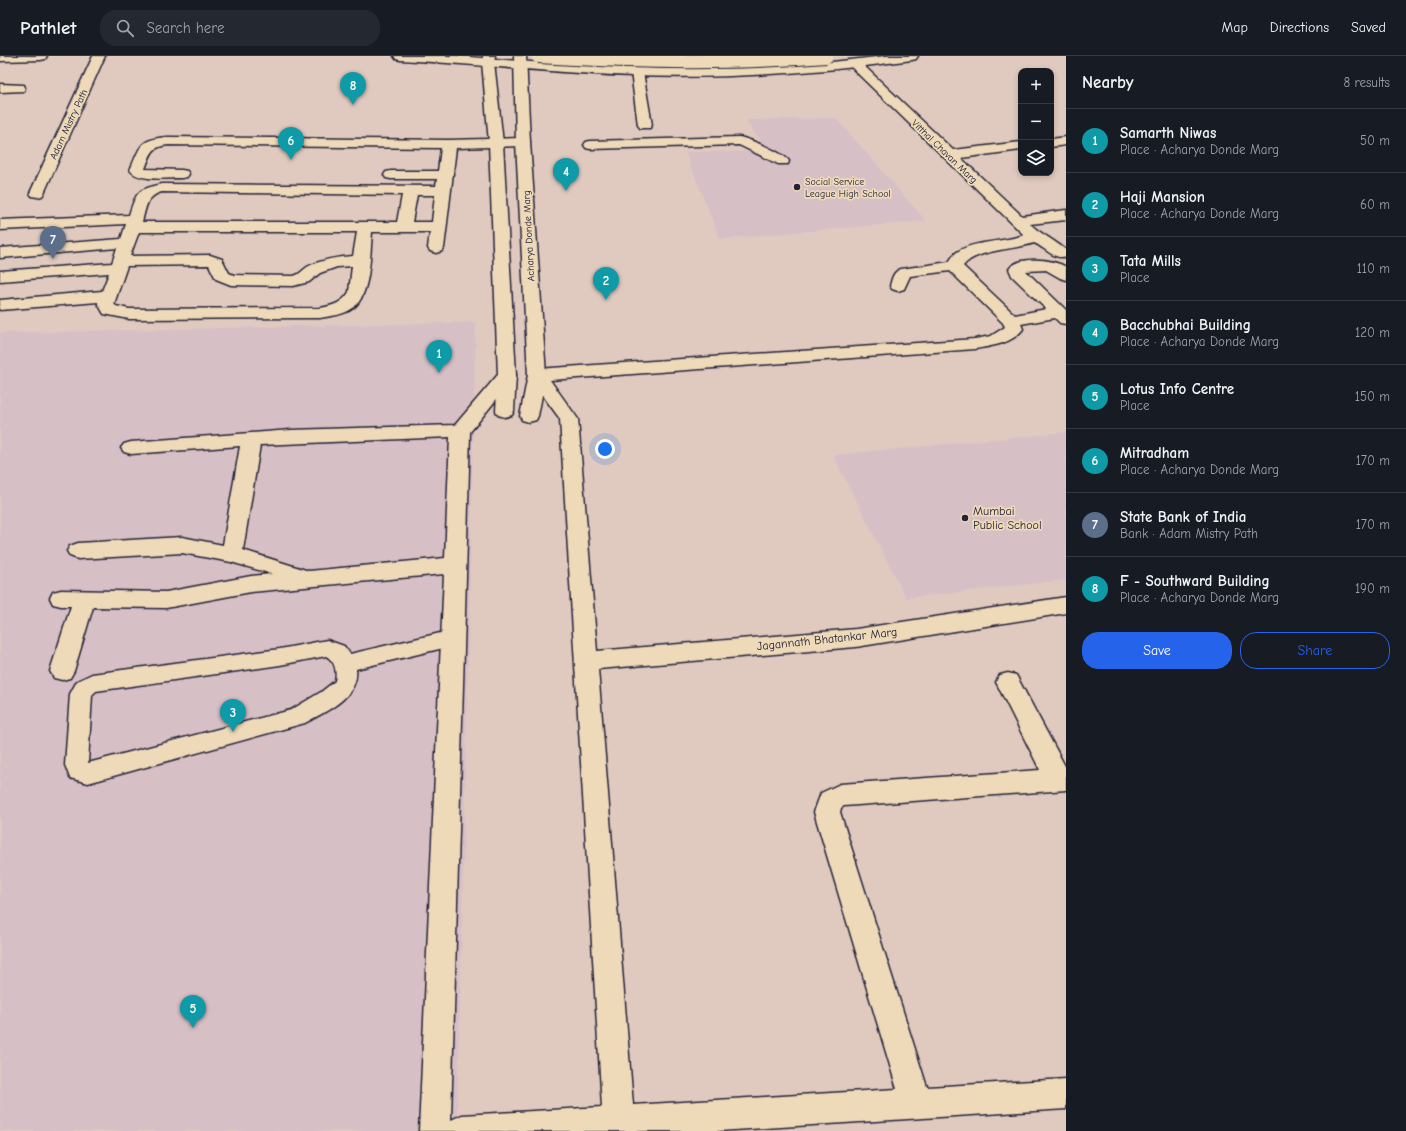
<!DOCTYPE html>
<meta charset="utf-8">
<style>
:root{--surface:#171b24;--page:#242831;--text:#f1f3f6;--muted:#9ea1a6;--line:#363941;--accent:#2563eb}
body{margin:0;font-family:"Comic Neue",sans-serif;background:var(--page);color:var(--text)}
.controls{position:absolute;right:12px;top:12px;display:grid;overflow:hidden;border-radius:8px;box-shadow:0 2px 6px #0003}
.controls button{width:36px;height:36px;display:grid;place-items:center;padding:0;border:0;border-bottom:1px solid var(--line);background:var(--surface);color:var(--text);font:20px sans-serif}
.you{position:absolute;left:605px;top:393px;width:14px;height:14px;margin:-10px;border:3px solid #fff;border-radius:50%;background:#1a73e8;box-shadow:0 0 0 6px #1a73e833}
.badge{display:grid;place-items:center;width:26px;height:26px;border-radius:50%;background:var(--accent);color:#fff;font-size:13px;font-weight:700}
.pin{position:absolute;translate:-50% -33px;filter:drop-shadow(0 1px 2px #0008)}
.pin::after{content:'';position:absolute;top:21px;width:14px;height:12px;background:inherit;clip-path:polygon(0 0,100% 0,50% 100%)}
.list{margin:0;padding:0;list-style:none}
h2{display:flex;justify-content:space-between;align-items:center;height:52px;margin:0;padding:0 16px;font-size:17px}
h2 small{font-size:13px;font-weight:400;color:var(--muted)}
.list li{display:grid;grid-template-columns:26px 1fr auto;gap:12px;align-items:center;box-sizing:border-box;height:64px;padding:0 16px;border-top:1px solid var(--line)}
.list b{display:block;font-size:15px;white-space:nowrap}
.list p{margin:0;font-size:13px;white-space:nowrap;color:var(--muted)}
.list em{font-size:13px;font-style:normal;color:var(--muted)}
.actions{display:flex;gap:8px;padding:12px 16px}
.actions a{flex:1;padding:9px 0;border:1px solid var(--accent);border-radius:16px;text-align:center;font-size:14px;color:var(--accent)}
.actions .main{background:var(--accent);color:#fff}
.icon{flex:none;width:22px;height:22px;fill:none;stroke:currentColor;stroke-width:2;stroke-linecap:round;stroke-linejoin:round}
.map{position:relative;flex:none;width:1066px;height:1075px;overflow:hidden}
header{display:flex;align-items:center;gap:24px;box-sizing:border-box;height:56px;padding:0 20px;background:var(--surface);border-bottom:1px solid var(--line)}
header strong{font-size:19px}
nav{display:flex;gap:22px;margin-inline-start:auto;font-size:14px}
.search{width:280px;height:36px;background:var(--page);display:flex;align-items:center;gap:10px;box-sizing:border-box;padding:0 14px;border-radius:16px;color:var(--muted);font-size:15px}
main{display:flex}
aside{flex:1;background:var(--surface)}
.map>svg:first-child{display:block}
.built{fill:#d7bfc6}
.lines{fill:none;stroke-linecap:round;stroke-linejoin:round}
.lane-casing{stroke:#22223b;stroke-width:3}
.street-casing{stroke:#22223b;stroke-width:3}
.secondary-casing{stroke:#22223b;stroke-width:3}
.highway-casing{stroke:#22223b;stroke-width:3}
.lane{fill:#eedab8;fill-rule:evenodd}
.street{fill:#eedab8;fill-rule:evenodd}
.secondary{fill:#eedab8;fill-rule:evenodd}
.highway{fill:#eedab8;fill-rule:evenodd}
.highway-bridge-casing{stroke:#22223b;stroke-width:16;stroke-linecap:butt}
.highway-bridge{stroke:#eedab8;stroke-width:14}
.poi-dot{fill:#22223b;stroke:#eedab8;stroke-width:1.5}
.labels{text-anchor:middle;stroke-width:3.5;stroke-linejoin:round;paint-order:stroke}
.far-street-label{font-size:10px;fill:#22223b;stroke:#eedab8}
.far-poi-label{font-size:10px;fill:#22223b;stroke:#eedab8;text-anchor:start}
.poi-label{font-size:12px;fill:#22223b;stroke:#eedab8;text-anchor:start}
.street-label{font-size:12px;fill:#22223b;stroke:#eedab8}
</style>
<header>
<strong>Pathlet</strong>
<div class="search"><svg class="icon" aria-label="search" viewBox="0 0 24 24"><circle cx="10" cy="10" r="6"/><path d="M15 15l6 6"/></svg>Search here</div>
<nav><a>Map</a><a>Directions</a><a>Saved</a></nav>
</header>
<main>
<div class="map">
<svg width="1066" height="1075" viewBox="0 0 1066 1075">
<rect width="100%" height="100%" fill="#e0cac0"/>
<filter id="ink" filterUnits="userSpaceOnUse"><feTurbulence type="fractalNoise" baseFrequency=".025" numOctaves="2"/><feDisplacementMap in="SourceGraphic" scale="8" xChannelSelector="R" yChannelSelector="G"/><feConvolveMatrix kernelMatrix="1 2 1 2 8 2 1 2 1" color-interpolation-filters="sRGB"/></filter>
<g filter="url(#ink)">
<!-- built -->
<g class="built">
<polygon points="836,62 926,165 720,183 685,96 767,95 746,64"/>
<polygon points="476,266 457,1075 0,1075 0,277"/>
<polygon points="1066,376 1066,524 906,542 833,399"/>
</g>
<g class="lines">
<defs>
<g id="lane">
<path d="M739,81C750,83 784,97 789,105L788,108H778L739,89L590,93L586,92L584,89L586,86L590,85Z"/>
<path d="M453,574L460,576L463,582L460,588L356,613C360,641 325,656 305,667L88,727L70,722L65,709L70,638L77,625L92,618L280,593L327,584L344,590L350,598ZM326,600C335,605 337,615 335,625L321,636L291,654L88,707L92,639L96,635L280,609Z"/>
</g>
<g id="street">
<polygon points="93,0 105,0 44,137 42,140 37,141 32,140 30,137"/>
<path d="M856,5L860,6L953,94L1021,86V94L961,102L1022,160L1066,154V164L1030,168C1041,178 1054,184 1066,194V200C1054,205 1045,191 1034,187C1014,194 976,193 963,210L1015,259L1046,253L1012,220L1009,213C1019,199 1053,203 1066,211V224L1060,222L1046,214L1026,215L1066,254V268L1060,267L1055,262L1021,268L1023,273C1012,288 991,290 975,293L550,324L578,363L597,595L856,573L1066,541V557L856,591L598,613L633,1049L897,1033L814,756L821,737L840,728L1040,714L996,626L1000,619L1008,617L1016,619L1066,712V734L844,750L841,752L840,756L927,1031L1066,1023V1053L718,1075H419L444,518L251,536L166,552L93,551L74,615L70,622L62,624L54,622L50,615L71,550H61L53,548L50,542L53,536L61,534L166,536L251,520L272,518L231,506L182,497L78,503L70,500L67,495L70,490L78,487L182,481L223,489L240,390L131,398L124,396L121,392L124,388L131,386L291,374L455,369L501,315L507,313L513,315L516,319L513,323L470,376L451,1064L462,1059L602,1051L560,363L528,319L531,315L537,313L975,283L991,280L1005,271L1003,267L950,215L910,220L904,233L898,235L892,233L890,230C892,222 893,216 901,213L949,206C951,203 954,198 957,196C976,184 1003,187 1024,179L852,12L850,9L852,6ZM450,381L445,502L309,515L243,494L260,389Z"/>
<polygon points="637,12 641,13 643,16 652,69 650,72 640,72 638,69 631,16 633,13"/>
<polygon points="0,28 24,29 25,32 24,35 0,36"/>
<path d="M168,81L449,84L523,82L528,83L530,86L528,89L523,90L456,92L444,192L442,195L436,197L430,195L428,192L430,176H372C370,197 371,239 353,252C344,259 331,260 320,262L129,263L104,258L98,248V246L0,254V244L102,235L109,217L0,225V215L112,207L117,192L0,202V192L121,183L126,168L0,174V164L129,159C137,135 137,134 162,128L436,130L437,123H391L386,122L384,119L386,116L391,115H438L441,92L168,89C151,91 151,98 145,113L182,114L187,115L189,118L187,121L182,122C168,122 138,126 130,114C141,90 139,83 168,81ZM162,136L402,139L397,166H142C146,152 146,140 162,136ZM417,139H435L432,166H412ZM139,176H357L353,200C338,201 324,203 309,210C303,213 300,219 293,220L234,219L229,217L222,203L210,199L130,200ZM209,209L216,223L231,229L293,230L309,226L320,217L337,211L352,210L349,236C343,247 332,250 320,252L129,253L116,250L114,248L127,210Z"/>
<polygon points="1066,81 1066,89 1051,91 1051,83"/>
</g>
<g id="secondary">
<polygon points="483,0 495,0 494,6 503,87 516,319 514,355 512,359 505,361 498,359 496,355 498,319 489,87 482,6"/>
<polygon points="514,0 526,0 530,86 546,319 538,360 536,364 529,366 522,364 520,360 528,319 516,86"/>
</g>
<g id="highway">
<polygon points="0,0 47,0 45,3 41,4 0,5"/>
<path d="M394,0H457L569,9L673,13L753,12L832,6L886,0H918L916,3L912,4C819,17 726,23 632,20C554,17 477,8 400,4L396,3Z"/>
</g>
</defs>
<!-- lane casing -->
<use href="#lane" class="lane-casing"/>
<!-- street casing -->
<use href="#street" class="street-casing"/>
<!-- secondary casing -->
<use href="#secondary" class="secondary-casing"/>
<!-- highway casing -->
<use href="#highway" class="highway-casing"/>
<!-- lane -->
<use href="#lane" class="lane"/>
<!-- street -->
<use href="#street" class="street"/>
<!-- secondary -->
<use href="#secondary" class="secondary"/>
<!-- highway -->
<use href="#highway" class="highway"/>
<defs>
<path id="highway-bridge" d="M538,0C634,6 730,8 826,0"/>
</defs>
<!-- highway-bridge casing -->
<use href="#highway-bridge" class="highway-bridge-casing"/>
<!-- highway-bridge -->
<use href="#highway-bridge" class="highway-bridge"/>
</g>
</g>
<!-- markers -->
<g class="poi-dot">
<circle cx="797" cy="131" r="4"/>
<circle cx="965" cy="462" r="4"/>
</g>
<g class="labels">
<!-- far-street labels -->
<g class="far-street-label">
<text transform="translate(68 68) rotate(-65)" y="4">Adam Mistry Path</text>
<text transform="translate(945 95) rotate(44)" y="4">Vitthal Chavan Marg</text>
<text transform="translate(528 180) rotate(-93)" y="4">Acharya Donde Marg</text>
</g>
<!-- far-poi labels -->
<g class="far-poi-label">
<text x="805" y="129">Social Service<tspan x="805" dy="12">League High School</tspan></text>
</g>
<!-- poi labels -->
<g class="poi-label">
<text x="973" y="459">Mumbai<tspan x="973" dy="14">Public School</tspan></text>
</g>
<!-- street labels -->
<g class="street-label">
<text transform="translate(827 583) rotate(-6)" y="4">Jagannath Bhatankar Marg</text>
</g>
</g>
</svg>
<div class="controls">
<button>+</button>
<button>−</button>
<button><svg class="icon" aria-label="layers" viewBox="0 0 24 24"><path d="M12 4l9 5-9 5-9-5zM3 14l9 5 9-5"/></svg></button>
</div>
<div class="you"></div>
<div class="pin badge" style="left:439px;top:317px;background:#0f9aa8">1</div>
<div class="pin badge" style="left:606px;top:244px;background:#0f9aa8">2</div>
<div class="pin badge" style="left:233px;top:676px;background:#0f9aa8">3</div>
<div class="pin badge" style="left:566px;top:135px;background:#0f9aa8">4</div>
<div class="pin badge" style="left:193px;top:972px;background:#0f9aa8">5</div>
<div class="pin badge" style="left:291px;top:104px;background:#0f9aa8">6</div>
<div class="pin badge" style="left:53px;top:203px;background:#5c6f8a">7</div>
<div class="pin badge" style="left:353px;top:49px;background:#0f9aa8">8</div>
</div>
<aside>
<h2>Nearby<small>8 results</small></h2>
<ul class="list">
<li><span class="badge" style="background:#0f9aa8">1</span><div><b>Samarth Niwas</b><p>Place · Acharya Donde Marg</p></div><em>50 m</em></li>
<li><span class="badge" style="background:#0f9aa8">2</span><div><b>Haji Mansion</b><p>Place · Acharya Donde Marg</p></div><em>60 m</em></li>
<li><span class="badge" style="background:#0f9aa8">3</span><div><b>Tata Mills</b><p>Place</p></div><em>110 m</em></li>
<li><span class="badge" style="background:#0f9aa8">4</span><div><b>Bacchubhai Building</b><p>Place · Acharya Donde Marg</p></div><em>120 m</em></li>
<li><span class="badge" style="background:#0f9aa8">5</span><div><b>Lotus Info Centre</b><p>Place</p></div><em>150 m</em></li>
<li><span class="badge" style="background:#0f9aa8">6</span><div><b>Mitradham</b><p>Place · Acharya Donde Marg</p></div><em>170 m</em></li>
<li><span class="badge" style="background:#5c6f8a">7</span><div><b>State Bank of India</b><p>Bank · Adam Mistry Path</p></div><em>170 m</em></li>
<li><span class="badge" style="background:#0f9aa8">8</span><div><b>F - Southward Building</b><p>Place · Acharya Donde Marg</p></div><em>190 m</em></li>
</ul>
<div class="actions"><a class="main">Save</a><a>Share</a></div>
</aside>
</main>
